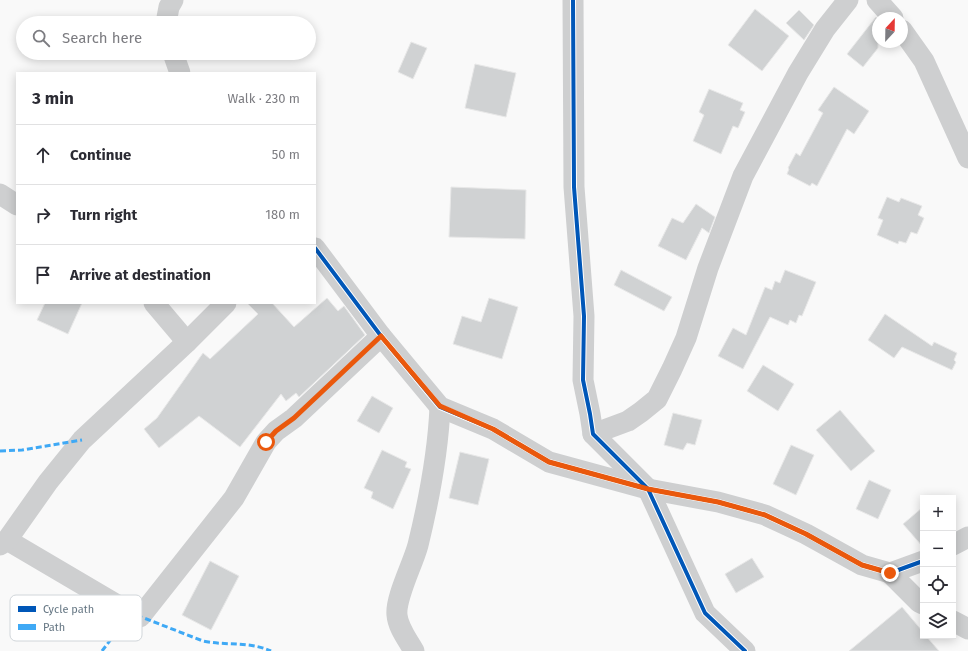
<!DOCTYPE html>
<meta charset="utf-8">
<style>
:root{--surface:#fff;--page:#f7f7f7;--text:#2b2b33;--muted:#7c7c81;--line:#e1e1e2}
body{margin:0;font-family:"Fira Sans",sans-serif;background:var(--page);color:var(--text)}
.controls{position:absolute;right:12px;bottom:12px;display:grid;overflow:hidden;border-radius:0px;box-shadow:0 2px 10px #0003}
.controls button{width:36px;height:36px;display:grid;place-items:center;padding:0;border:0;border-bottom:1px solid var(--line);background:var(--surface);color:var(--text);font:20px sans-serif}
.compass{position:absolute;left:872px;top:12px;width:36px;height:36px;border-radius:50%;background:var(--surface);box-shadow:0 2px 10px #0003;rotate:22deg}
.stop{position:absolute;width:12px;height:12px;margin:-9px;border:3px solid #ea580c;border-radius:50%;background:#fff}
.stop.end{background:#ea580c;border-color:#fff;box-shadow:0 1px 4px #0008}
.list{margin:0;padding:0;list-style:none}
h2{display:flex;justify-content:space-between;align-items:center;height:52px;margin:0;padding:0 16px;font-size:17px}
h2 small{font-size:13px;font-weight:400;color:var(--muted)}
.list li{display:grid;grid-template-columns:26px 1fr auto;gap:12px;align-items:center;box-sizing:border-box;height:60px;padding:0 16px;border-top:1px solid var(--line)}
.list b{display:block;font-size:15px;white-space:nowrap}
.list em{font-size:13px;font-style:normal;color:var(--muted)}
.icon{flex:none;width:22px;height:22px;fill:none;stroke:currentColor;stroke-width:2;stroke-linecap:round;stroke-linejoin:round}
.map{position:relative;flex:none;width:968px;height:651px;overflow:hidden}
.search{position:absolute;background:var(--surface);box-shadow:0 2px 10px #0003;left:16px;top:16px;width:300px;height:44px;display:flex;align-items:center;gap:10px;box-sizing:border-box;padding:0 14px;border-radius:22px;color:var(--muted);font-size:15px}
.panel{position:absolute;background:var(--surface);box-shadow:0 2px 10px #0003;left:16px;top:72px;width:300px;height:232px;border-radius:0px}
.map>svg:first-child{display:block}
.building{fill:#d0d2d3;stroke:#e8e8e8}
.lines{fill:none;stroke-linecap:round;stroke-linejoin:round}
.minor{stroke:#cecfd0;stroke-width:21}
.quiet{stroke:#3fa9f5;stroke-width:3;stroke-dasharray:6 3;stroke-linecap:butt}
.cycleway-casing{stroke:#fff;stroke-width:6}
.cycleway{stroke:#0057b8;stroke-width:4}
.route{stroke:#ea580c;stroke-width:5}
.key{fill:#fff;stroke:#d1d6da;stroke-width:1}
.key-label{font-size:11px;fill:#657683}
</style>
<div class="map">
<svg width="968" height="651" viewBox="0 0 968 651">
<rect width="100%" height="100%" fill="#f9f9f9"/>
<!-- building -->
<g class="building">
<polygon points="755,9 789,36 762,71 728,45"/>
<polygon points="799,10 814,25 804,40 786,23"/>
<polygon points="876,17 878,19 878,48 863,67 847,54"/>
<polygon points="411,42 427,48 413,79 398,72"/>
<polygon points="475,64 516,73 506,117 465,108"/>
<polygon points="834,87 869,111 854,134 847,129 817,186 812,183 810,186 787,174 789,169 788,168 796,153 800,156 823,113 818,110"/>
<polygon points="709,89 743,103 740,110 745,112 738,128 733,126 721,154 693,141 704,115 699,112"/>
<polygon points="451,187 526,190 525,239 449,237"/>
<polygon points="887,197 899,202 901,198 922,206 918,215 924,218 917,234 911,232 906,243 899,241 898,244 877,235 883,220 878,218"/>
<polygon points="696,204 715,217 709,233 702,228 686,260 658,246 672,218 683,223"/>
<polygon points="621,270 672,297 664,311 614,285"/>
<polygon points="785,270 816,282 802,316 799,315 796,323 790,320 788,325 770,317 743,369 718,356 733,328 746,335 765,287 772,290 775,281 780,283"/>
<polygon points="327,298 338,311 344,306 365,335 299,397 296,393 286,401 281,394 240,447 199,416 159,448 144,429 157,418 203,353 210,359 258,314 247,303 272,303 294,327"/>
<polygon points="489,298 518,307 502,359 453,344 462,316 481,322"/>
<polygon points="45,303 82,303 68,334 37,320"/>
<polygon points="885,314 932,346 934,342 957,353 954,360 956,362 952,370 902,347 894,358 868,340"/>
<polygon points="763,365 794,384 778,411 747,391"/>
<polygon points="372,396 393,408 379,433 357,421"/>
<polygon points="840,410 875,451 851,471 816,430"/>
<polygon points="673,413 702,420 695,445 687,443 683,450 664,445"/>
<polygon points="791,445 814,455 796,495 773,484"/>
<polygon points="382,450 407,462 405,467 411,469 393,509 371,498 373,492 364,488"/>
<polygon points="460,452 489,459 478,505 449,498"/>
<polygon points="869,480 891,490 878,519 856,509"/>
<polygon points="923,507 923,547 903,524"/>
<polygon points="752,558 764,577 736,593 725,574"/>
<polygon points="210,561 239,576 211,630 182,615"/>
<polygon points="902,607 923,632 923,636 926,636 939,651 849,651"/>
</g>
<g class="lines">
<!-- minor -->
<g class="minor">
<polyline points="573,0 574,187 584,316 583,380 590,414 593,434 648,489 705,613 745,651"/>
<polyline points="877,0 893,18"/>
<polyline points="166,23 169,7 173,0"/>
<polyline points="902,30 924,61 968,158"/>
<polyline points="173,53 180,73"/>
<polyline points="0,194 17,205"/>
<polyline points="315,248 381,336 440,407 493,429 549,462 648,489 718,502 765,515 806,534 862,565 890,573 923,561"/>
<polyline points="154,303 187,342"/>
<polyline points="593,434 628,421 641,412 657,399 672,369 686,338 708,268 743,176 798,73 825,29 848,0"/>
<polyline points="7,540 131,613"/>
<polyline points="0,545 7,540 48,482 82,440 187,342 226,303"/>
<polyline points="953,545 968,537"/>
<polyline points="890,573 919,602 923,604"/>
<polyline points="140,617 234,498 266,442 276,431 294,418 381,336"/>
<polyline points="953,621 968,629"/>
<path d="M414,651C408,640 398,628 397,615C395,598 413,564 418,545C429,500 438,453 440,407"/>
</g>
<!-- quiet -->
<g class="quiet">
<polyline points="0,451 22,450 82,440"/>
<path d="M102,651L131,613L203,641C227,646 248,641 271,651"/>
</g>
<defs>
<g id="cycleway">
<polyline points="573,0 574,187 584,316 583,380 590,414 593,434 648,489 705,613 745,651"/>
<polyline points="315,248 381,336 440,407 493,429 549,462 648,489 718,502 765,515 806,534 862,565 890,573 923,561"/>
</g>
</defs>
<!-- cycleway casing -->
<use href="#cycleway" class="cycleway-casing"/>
<!-- cycleway -->
<use href="#cycleway" class="cycleway"/>
</g>
<g class="lines">
<!-- route -->
<polyline class="route" points="266,442 276,431 294,418 381,336 440,406 493,429 549,462 648,489 718,502 765,515 806,534 862,565 890,573"/>
</g>
<!-- legend -->
<rect x="10" y="595" width="132" height="46" rx="6" class="key"/>
<rect x="18" y="606" width="18" height="6" fill="#0057b8"/>
<rect x="18" y="624" width="18" height="6" fill="#3fa9f5"/>
<g class="key-label">
<text x="43" y="613">Cycle path</text>
<text x="43" y="631">Path</text>
</g>
</svg>
<div class="controls">
<button>+</button>
<button>−</button>
<button><svg class="icon" aria-label="locate" viewBox="0 0 24 24"><circle cx="12" cy="12" r="6"/><path d="M12 2v4M12 18v4M2 12h4M18 12h4"/></svg></button>
<button><svg class="icon" aria-label="layers" viewBox="0 0 24 24"><path d="M12 4l9 5-9 5-9-5zM3 14l9 5 9-5"/></svg></button>
</div>
<svg class="compass" viewBox="-18 -18 36 36"><path d="M0-13l5 13h-10z" fill="#e53935"/><path d="M0 13l5-13h-10z" fill="#7c7c81"/></svg>
<div class="stop" style="left:266px;top:442px"></div>
<div class="stop end" style="left:890px;top:573px"></div>
<div class="search"><svg class="icon" aria-label="search" viewBox="0 0 24 24"><circle cx="10" cy="10" r="6"/><path d="M15 15l6 6"/></svg>Search here</div>
<section class="panel">
<h2>3 min<small>Walk · 230 m</small></h2>
<ul class="list">
<li><svg class="icon" aria-label="ahead" viewBox="0 0 24 24"><path d="M12 20V5M6 11l6-6 6 6"/></svg><div><b>Continue</b></div><em>50 m</em></li>
<li><svg class="icon" aria-label="right" viewBox="0 0 24 24"><path d="M7 20v-9h11M14 6l5 5-5 5"/></svg><div><b>Turn right</b></div><em>180 m</em></li>
<li><svg class="icon" aria-label="arrive" viewBox="0 0 24 24"><path d="M6 21V4h12l-3 4 3 4H6"/></svg><div><b>Arrive at destination</b></div></li>
</ul>
</section>
</div>
